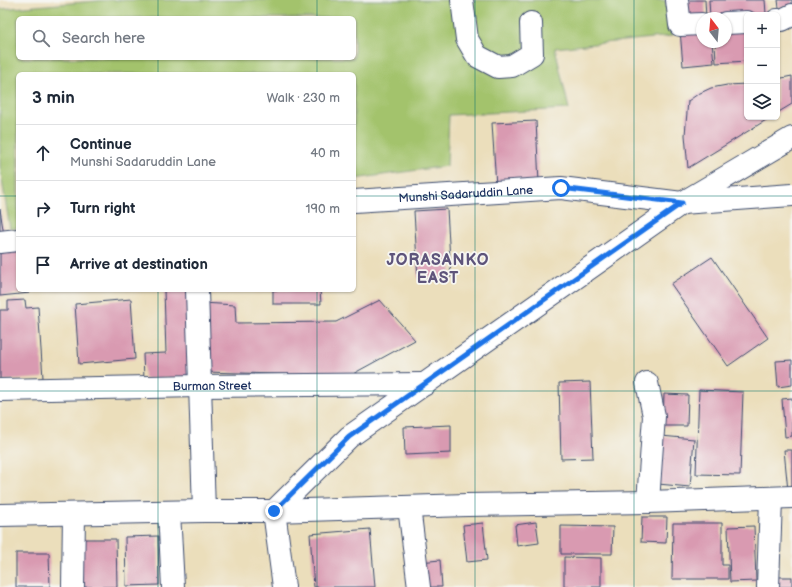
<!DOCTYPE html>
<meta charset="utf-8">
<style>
:root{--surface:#fff;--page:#f6f6f7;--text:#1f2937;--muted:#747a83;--line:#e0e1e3}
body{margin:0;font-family:"Balsamiq Sans",sans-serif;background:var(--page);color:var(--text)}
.controls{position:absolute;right:12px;top:12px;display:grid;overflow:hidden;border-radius:6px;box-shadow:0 1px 3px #0004}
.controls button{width:36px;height:36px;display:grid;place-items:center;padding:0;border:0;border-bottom:1px solid var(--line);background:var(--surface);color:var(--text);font:20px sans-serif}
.compass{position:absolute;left:696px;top:12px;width:36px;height:36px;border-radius:50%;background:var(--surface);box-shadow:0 1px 3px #0004;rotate:344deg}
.stop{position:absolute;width:12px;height:12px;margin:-9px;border:3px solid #1a73e8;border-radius:50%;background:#fff}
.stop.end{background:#1a73e8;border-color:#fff;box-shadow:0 1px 4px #0008}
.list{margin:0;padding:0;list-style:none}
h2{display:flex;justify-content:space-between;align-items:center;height:52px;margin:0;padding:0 16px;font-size:17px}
h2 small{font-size:13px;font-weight:400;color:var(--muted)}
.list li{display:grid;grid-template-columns:26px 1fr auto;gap:12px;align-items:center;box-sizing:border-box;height:56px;padding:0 16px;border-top:1px solid var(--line)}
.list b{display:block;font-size:15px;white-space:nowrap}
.list p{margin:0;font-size:13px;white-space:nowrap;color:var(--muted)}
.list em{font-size:13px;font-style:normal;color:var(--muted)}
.icon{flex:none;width:22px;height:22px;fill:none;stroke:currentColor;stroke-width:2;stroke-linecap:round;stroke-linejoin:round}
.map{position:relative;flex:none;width:792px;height:587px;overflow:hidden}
.search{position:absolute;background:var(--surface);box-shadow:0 1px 3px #0004;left:16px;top:16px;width:340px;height:44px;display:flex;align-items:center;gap:10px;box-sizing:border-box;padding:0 14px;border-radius:6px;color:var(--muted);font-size:15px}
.panel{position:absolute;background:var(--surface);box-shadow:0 1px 3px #0004;left:16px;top:72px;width:340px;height:220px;border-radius:6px}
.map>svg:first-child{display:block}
.green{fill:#a3c36c;stroke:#5f7965;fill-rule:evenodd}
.building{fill:#d99ab1}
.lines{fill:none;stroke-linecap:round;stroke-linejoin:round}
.minor-casing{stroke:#3a496c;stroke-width:24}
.minor{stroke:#fff;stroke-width:22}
.route{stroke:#1a73e8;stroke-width:5}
.grid{fill:none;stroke:#0f766e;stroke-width:1;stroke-opacity:0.55}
.labels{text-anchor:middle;stroke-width:3.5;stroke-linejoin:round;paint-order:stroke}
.street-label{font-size:12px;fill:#1b2f5e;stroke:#f6f6f2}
.district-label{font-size:16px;font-weight:bold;letter-spacing:1px;fill:#5e547b;stroke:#f6f6f2}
</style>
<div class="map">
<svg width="792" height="587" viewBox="0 0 792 587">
<rect width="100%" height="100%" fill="#f6f6f2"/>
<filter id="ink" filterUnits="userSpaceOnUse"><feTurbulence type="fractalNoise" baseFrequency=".025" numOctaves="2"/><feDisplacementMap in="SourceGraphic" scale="8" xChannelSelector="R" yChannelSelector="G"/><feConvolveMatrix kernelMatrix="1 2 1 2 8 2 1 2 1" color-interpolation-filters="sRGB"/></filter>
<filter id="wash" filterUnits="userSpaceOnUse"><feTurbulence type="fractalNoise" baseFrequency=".012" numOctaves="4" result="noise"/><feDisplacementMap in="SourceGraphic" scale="16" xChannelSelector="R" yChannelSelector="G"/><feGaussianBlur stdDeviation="0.9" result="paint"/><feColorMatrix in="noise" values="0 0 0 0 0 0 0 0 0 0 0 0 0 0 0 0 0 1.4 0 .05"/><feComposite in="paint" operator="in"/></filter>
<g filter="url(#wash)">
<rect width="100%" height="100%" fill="#ebdebb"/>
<!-- green -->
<path class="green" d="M108,0H665L672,36L555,48L569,109L449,115L447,166L354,179V74H18V228L10,229L0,168V9ZM18,18H354V58H18Z"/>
<g id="blocks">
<!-- building -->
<g class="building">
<polygon points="682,0 705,0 706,18 683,19"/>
<polygon points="709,0 765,0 766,14 710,17"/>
<polygon points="778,0 792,0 792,6 779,8"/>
<polygon points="702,28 702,42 712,42 714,63 683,66 680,30"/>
<polygon points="747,30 747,61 716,63 715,42 726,42 726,32"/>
<polygon points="792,76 792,104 777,113 777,79"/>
<polygon points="747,84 747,117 771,117 688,168 685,135 688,101 698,94 711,88 727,85"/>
<polygon points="536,121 539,183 496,186 492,123"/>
<polygon points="0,209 4,236 0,237"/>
<polygon points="447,209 451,277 418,279 414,211"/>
<polygon points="18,250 18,290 29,290 30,293 0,296 0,251"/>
<polygon points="712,257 768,338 728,366 671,284"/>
<polygon points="164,290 189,290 192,377 144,379 143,354 166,353"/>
<polygon points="273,290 320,290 321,304 273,304"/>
<polygon points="131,299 135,359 79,364 75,304"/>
<polygon points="25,300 26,308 38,307 43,378 0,381 0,310 8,310 8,301"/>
<polygon points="380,300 415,340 349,376 204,372 203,303 235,305 236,323 336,322"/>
<polygon points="792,360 792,385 778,387 776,361"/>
<polygon points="590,382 593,458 561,459 559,383"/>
<polygon points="699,390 743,392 740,475 696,474"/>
<polygon points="664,394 688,395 687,426 663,426"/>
<polygon points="792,398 792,436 785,437 782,399"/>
<polygon points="451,425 451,453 405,455 404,427"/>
<polygon points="661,436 694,439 690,487 658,484"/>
<polygon points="784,450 792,450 792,490 788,491"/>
<polygon points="642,517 667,517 666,543 641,542"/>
<polygon points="536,522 539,543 517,546 515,525"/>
<polygon points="483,523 487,560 467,562 463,525"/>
<polygon points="673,523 722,523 722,565 728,565 728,579 672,579"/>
<polygon points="561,526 613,527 612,554 561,554"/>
<polygon points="754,526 756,581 730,582 728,527"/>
<polygon points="370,529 375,587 314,587 310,534"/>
<polygon points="158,536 159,585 126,586 125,537"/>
<polygon points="79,539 116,539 117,587 79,587"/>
<polygon points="16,553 49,553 50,587 16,587"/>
<polygon points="564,557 601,558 601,587 564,587"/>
<polygon points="440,560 442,587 422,587 420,562"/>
<rect x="771" y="577" width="21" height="10"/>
</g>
</g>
</g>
<g filter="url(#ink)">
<use href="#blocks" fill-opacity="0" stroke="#3a496c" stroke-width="1"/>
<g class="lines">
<defs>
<g id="minor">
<polyline points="462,0 467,39 477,56 498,67 512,66 532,54 531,23"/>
<polyline points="677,0 680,25 702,24"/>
<polyline points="777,20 782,20 792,15"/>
<polyline points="726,23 747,22"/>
<path id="s1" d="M354,201L561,188L682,203L792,195"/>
<polyline points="0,242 18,240"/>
<polyline points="197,290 204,511"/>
<polyline points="647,383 654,416 648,502"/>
<path id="s2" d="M0,390L199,386L425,384"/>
<polyline points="409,507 419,587"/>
<polyline points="169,512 173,587"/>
<polyline points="0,515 204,511 274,511 467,505 648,502 792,497"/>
<polyline points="73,587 74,514"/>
<polyline points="284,587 274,511 349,437 682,203 792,138"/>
<polyline points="768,587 771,498"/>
</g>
</defs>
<!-- minor casing -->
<use href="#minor" class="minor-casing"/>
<!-- minor -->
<use href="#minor" class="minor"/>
</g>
</g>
<g class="lines" filter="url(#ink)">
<!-- route -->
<polyline class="route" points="274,511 349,437 682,203 561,188"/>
</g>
<!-- grid -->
<path class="grid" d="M158,0V18M317,0V18M475,0V587M634,0V587M158,58V74M317,58V74M0,196H18M354,196H792M158,290V587M317,290V587M0,391H792"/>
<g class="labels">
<!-- street labels -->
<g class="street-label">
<text dy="4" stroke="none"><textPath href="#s1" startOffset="112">Munshi Sadaruddin Lane</textPath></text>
<text dy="4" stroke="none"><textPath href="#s2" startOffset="212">Burman Street</textPath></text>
</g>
<!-- district labels -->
<g class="district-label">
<text x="438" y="265">JORASANKO<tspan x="438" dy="18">EAST</tspan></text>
</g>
</g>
</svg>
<div class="controls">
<button>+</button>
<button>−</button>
<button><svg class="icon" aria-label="layers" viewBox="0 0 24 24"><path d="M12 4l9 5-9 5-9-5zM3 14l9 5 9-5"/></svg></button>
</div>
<svg class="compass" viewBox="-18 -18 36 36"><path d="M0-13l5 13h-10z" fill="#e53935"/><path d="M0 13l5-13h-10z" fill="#747a83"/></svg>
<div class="stop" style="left:561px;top:188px"></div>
<div class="stop end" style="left:274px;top:511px"></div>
<div class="search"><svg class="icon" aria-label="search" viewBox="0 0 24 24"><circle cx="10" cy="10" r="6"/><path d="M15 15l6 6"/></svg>Search here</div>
<section class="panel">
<h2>3 min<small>Walk · 230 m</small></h2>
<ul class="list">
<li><svg class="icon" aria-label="ahead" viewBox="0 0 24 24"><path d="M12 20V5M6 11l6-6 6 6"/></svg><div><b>Continue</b><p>Munshi Sadaruddin Lane</p></div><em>40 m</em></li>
<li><svg class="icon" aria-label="right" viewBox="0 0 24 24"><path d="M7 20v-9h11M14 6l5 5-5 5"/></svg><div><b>Turn right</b></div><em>190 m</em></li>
<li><svg class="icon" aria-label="arrive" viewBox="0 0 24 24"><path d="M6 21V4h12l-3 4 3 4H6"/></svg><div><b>Arrive at destination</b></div></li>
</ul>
</section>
</div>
